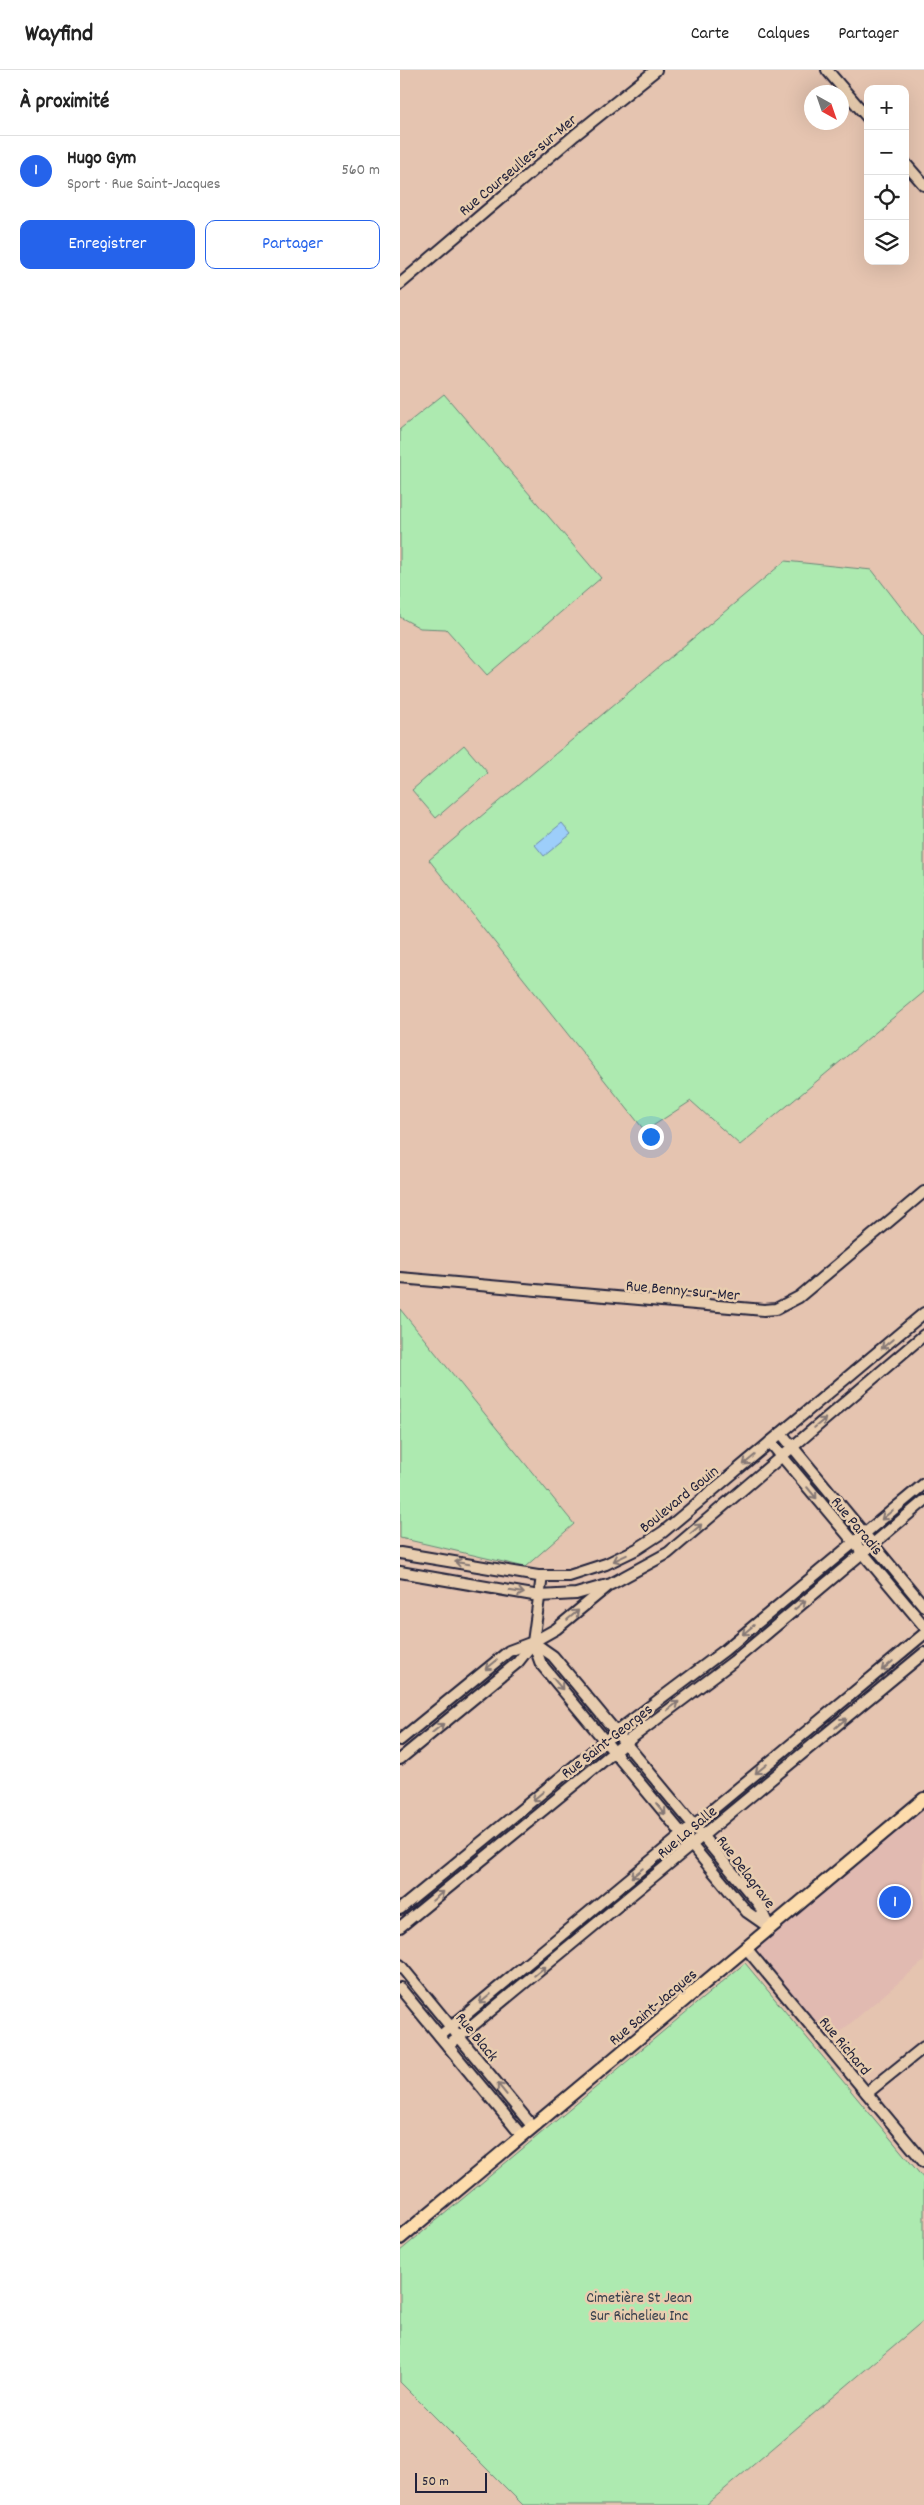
<!DOCTYPE html>
<html lang="fr">
<meta charset="utf-8">
<style>
:root{--surface:#fff;--page:#f6f6f6;--text:#222;--muted:#767676;--line:#e0e0e0;--accent:#2563eb}
body{margin:0;font-family:Dekko,sans-serif;background:var(--page);color:var(--text)}
.controls{position:absolute;right:15px;top:15px;display:grid;overflow:hidden;border-radius:10px;box-shadow:0 5px 20px #0002}
.controls button{width:45px;height:45px;display:grid;place-items:center;padding:0;border:0;border-bottom:1px solid var(--line);background:var(--surface);color:var(--text);font:25px sans-serif}
.compass{position:absolute;left:404px;top:15px;width:45px;height:45px;border-radius:50%;background:var(--surface);box-shadow:0 5px 20px #0002;rotate:140deg}
.scale{position:absolute;left:15px;bottom:12px;width:72px;box-sizing:border-box;padding-left:5px;border:2px solid #22223b;border-top:0;font-size:14px;line-height:18px;white-space:nowrap;color:#22223b;-webkit-text-stroke:4px #e8cdaf;paint-order:stroke}
.you{position:absolute;left:250px;top:1066px;width:18px;height:18px;margin:-12px;border:4px solid #fff;border-radius:50%;background:#1a73e8;box-shadow:0 0 0 8px #1a73e833}
.badge{display:grid;place-items:center;width:32px;height:32px;border-radius:50%;background:var(--accent);color:#fff;font-size:16px;font-weight:700}
.pin{position:absolute;translate:-50% -50%;border:2px solid #fff;box-shadow:0 1px 5px #0006}
.list{margin:0;padding:0;list-style:none}
h2{display:flex;justify-content:space-between;align-items:center;height:65px;margin:0;padding:0 20px;font-size:21px}
h2 small{font-size:16px;font-weight:400;color:var(--muted)}
.list li{display:grid;grid-template-columns:32px 1fr auto;gap:15px;align-items:center;box-sizing:border-box;height:70px;padding:0 20px;border-top:1px solid var(--line)}
.list b{display:block;font-size:19px;white-space:nowrap}
.list p{margin:0;font-size:16px;white-space:nowrap;color:var(--muted)}
.list em{font-size:16px;font-style:normal;color:var(--muted)}
.actions{display:flex;gap:10px;padding:15px 20px}
.actions a{flex:1;padding:11px 0;border:1px solid var(--accent);border-radius:10px;text-align:center;font-size:18px;color:var(--accent)}
.actions .main{background:var(--accent);color:#fff}
.icon{flex:none;width:28px;height:28px;fill:none;stroke:currentColor;stroke-width:2;stroke-linecap:round;stroke-linejoin:round}
.map{position:relative;flex:none;width:524px;height:2435px;overflow:hidden}
header{display:flex;align-items:center;gap:30px;box-sizing:border-box;height:70px;padding:0 25px;background:var(--surface);border-bottom:1px solid var(--line)}
header strong{font-size:24px}
nav{display:flex;gap:28px;margin-inline-start:auto;font-size:18px}
main{display:flex}
aside{flex:1;background:var(--surface)}
.map>svg:first-child{display:block}
.built{fill:#e1bab1}
.green{fill:#adeab0;stroke:#688676}
.water{fill:#9dcefa;stroke:#6c89ae}
.lines{fill:none;stroke-linecap:round;stroke-linejoin:round}
.minor-casing{stroke:#22223b;stroke-width:14}
.major-casing{stroke:#22223b;stroke-width:16}
.minor{stroke:#e8cdaf;stroke-width:10}
.major{stroke:#fddcac;stroke-width:12}
.oneway{stroke:#857875}
.labels{text-anchor:middle;stroke-width:5;stroke-linejoin:round;paint-order:stroke}
.street-label{font-size:16px;fill:#22223b;stroke:#e8cdaf}
.park-label{font-size:16px;fill:#37404d;stroke:#e8cdaf}
</style>
<header>
<strong>Wayfind</strong>
<nav><a>Carte</a><a>Calques</a><a>Partager</a></nav>
</header>
<main>
<aside>
<h2>À proximité<small></small></h2>
<ul class="list">
<li><span class="badge">1</span><div><b>Hugo Gym</b><p>Sport · Rue Saint-Jacques</p></div><em>560 m</em></li>
</ul>
<div class="actions"><a class="main">Enregistrer</a><a>Partager</a></div>
</aside>
<div class="map">
<svg width="524" height="2435" viewBox="0 0 524 2435">
<rect width="100%" height="100%" fill="#e5c4b0"/>
<filter id="ink" filterUnits="userSpaceOnUse"><feTurbulence type="fractalNoise" baseFrequency=".02" numOctaves="2"/><feDisplacementMap in="SourceGraphic" scale="10" xChannelSelector="R" yChannelSelector="G"/><feConvolveMatrix kernelMatrix="1 2 1 2 8 2 1 2 1" color-interpolation-filters="sRGB"/></filter>
<g filter="url(#ink)">
<!-- built -->
<polygon class="built" points="524,1729 524,1891 426,1974 346,1878"/>
<!-- green -->
<g class="green">
<polygon points="44,324 201,508 87,605 46,559 20,558 0,547 0,359"/>
<polygon points="385,491 472,500 524,567 524,922 340,1075 291,1031 245,1061 29,790"/>
<polygon points="64,675 88,703 36,748 12,720"/>
<polygon points="0,1239 174,1454 125,1497 0,1468"/>
<polygon points="345,1893 524,2109 524,2250 306,2435 123,2435 0,2312 0,2181"/>
</g>
<!-- water -->
<polygon class="water" points="162,753 171,764 144,786 135,775"/>
<g class="lines">
<defs>
<g id="minor">
<polyline points="427,0 468,48"/>
<polyline points="505,93 524,115"/>
<polyline points="0,214 175,65 256,0"/>
<polyline points="0,1208 364,1240 376,1239 399,1227 524,1122"/>
<polyline points="381,1363 524,1536"/>
<polyline points="370,1372 524,1556"/>
<polyline points="0,1483 138,1506 169,1506 206,1494 237,1479 263,1462 524,1243"/>
<polyline points="0,1502 139,1526 176,1524 211,1514 268,1483 524,1265"/>
<polyline points="142,1506 133,1572 141,1594 347,1842 370,1858"/>
<polyline points="133,1572 153,1586 358,1833 369,1857"/>
<polyline points="0,1670 109,1581 133,1572 156,1559 208,1516"/>
<polyline points="0,1689 118,1592 133,1573"/>
<polyline points="0,1839 216,1662 325,1580 524,1414"/>
<polyline points="0,1857 225,1673 334,1591 524,1431"/>
<polyline points="346,1878 524,2092"/>
<polyline points="0,1895 133,2057"/>
<polyline points="0,1918 122,2066"/>
<polyline points="40,1966 524,1564"/>
<polyline points="48,1976 524,1583"/>
<polyline points="467,2023 524,1977"/>
</g>
<polyline id="major" points="0,2168 524,1729"/>
</defs>
<!-- minor casing -->
<use href="#minor" class="minor-casing"/>
<!-- major casing -->
<use href="#major" class="major-casing"/>
<!-- minor -->
<use href="#minor" class="minor"/>
<!-- major -->
<use href="#major" class="major"/>
</g>
<!-- one-way arrows -->
<defs><path id="oneway-shaft" d="M-6 0H5M1.5-3L5.5 0L1.5 3" fill="none" stroke-width="1.6" stroke-linecap="round" stroke-linejoin="round" transform="scale(1.25)"/></defs>
<g class="oneway">
<use href="#oneway-shaft" transform="translate(487 1274) rotate(140)"/>
<use href="#oneway-shaft" transform="translate(420 1353) rotate(-40)"/>
<use href="#oneway-shaft" transform="translate(349 1390) rotate(140)"/>
<use href="#oneway-shaft" transform="translate(412 1423) rotate(50)"/>
<use href="#oneway-shaft" transform="translate(487 1445) rotate(140)"/>
<use href="#oneway-shaft" transform="translate(296 1459) rotate(-40)"/>
<use href="#oneway-shaft" transform="translate(220 1488) rotate(155)"/>
<use href="#oneway-shaft" transform="translate(62 1493) rotate(-171)"/>
<use href="#oneway-shaft" transform="translate(117 1522) rotate(10)"/>
<use href="#oneway-shaft" transform="translate(400 1535) rotate(-40)"/>
<use href="#oneway-shaft" transform="translate(173 1545) rotate(-40)"/>
<use href="#oneway-shaft" transform="translate(348 1560) rotate(140)"/>
<use href="#oneway-shaft" transform="translate(91 1595) rotate(141)"/>
<use href="#oneway-shaft" transform="translate(487 1596) rotate(140)"/>
<use href="#oneway-shaft" transform="translate(158 1614) rotate(50)"/>
<use href="#oneway-shaft" transform="translate(273 1636) rotate(-37)"/>
<use href="#oneway-shaft" transform="translate(441 1653) rotate(-40)"/>
<use href="#oneway-shaft" transform="translate(38 1658) rotate(-39)"/>
<use href="#oneway-shaft" transform="translate(361 1699) rotate(141)"/>
<use href="#oneway-shaft" transform="translate(138 1726) rotate(140)"/>
<use href="#oneway-shaft" transform="translate(261 1739) rotate(50)"/>
<use href="#oneway-shaft" transform="translate(237 1803) rotate(141)"/>
<use href="#oneway-shaft" transform="translate(38 1826) rotate(-39)"/>
<use href="#oneway-shaft" transform="translate(140 1901) rotate(-39)"/>
<use href="#oneway-shaft" transform="translate(85 1929) rotate(140)"/>
<use href="#oneway-shaft" transform="translate(102 2019) rotate(-129)"/>
</g>
</g>
<g class="labels">
<!-- street labels -->
<g class="street-label">
<text transform="translate(117 94) rotate(-40)" y="6">Rue Courseulles-sur-Mer</text>
<text transform="translate(283 1219) rotate(5)" y="6">Rue Benny-sur-Mer</text>
<text transform="translate(278 1428) rotate(-39)" y="6">Boulevard Gouin</text>
<text transform="translate(458 1455) rotate(50)" y="6">Rue Paradis</text>
<text transform="translate(206 1670) rotate(-38)" y="6">Rue Saint-Georges</text>
<text transform="translate(286 1761) rotate(-40)" y="6">Rue La Salle</text>
<text transform="translate(347 1801) rotate(53)" y="6">Rue Delagrave</text>
<text transform="translate(252 1936) rotate(-40)" y="6">Rue Saint-Jacques</text>
<text transform="translate(78 1966) rotate(51)" y="6">Rue Black</text>
<text transform="translate(446 1975) rotate(50)" y="6">Rue Richard</text>
</g>
<!-- park labels -->
<g class="park-label">
<text x="239" y="2232">Cimetière St Jean<tspan x="239" dy="18">Sur Richelieu Inc</tspan></text>
</g>
</g>
</svg>
<div class="controls">
<button>+</button>
<button>−</button>
<button><svg class="icon" aria-label="locate" viewBox="0 0 24 24"><circle cx="12" cy="12" r="6"/><path d="M12 2v4M12 18v4M2 12h4M18 12h4"/></svg></button>
<button><svg class="icon" aria-label="layers" viewBox="0 0 24 24"><path d="M12 4l9 5-9 5-9-5zM3 14l9 5 9-5"/></svg></button>
</div>
<svg class="compass" viewBox="-18 -18 36 36"><path d="M0-13l5 13h-10z" fill="#e53935"/><path d="M0 13l5-13h-10z" fill="#767676"/></svg>
<div class="scale">50 m</div>
<div class="you"></div>
<div class="pin badge" style="left:495px;top:1832px">1</div>
</div>
</main>
